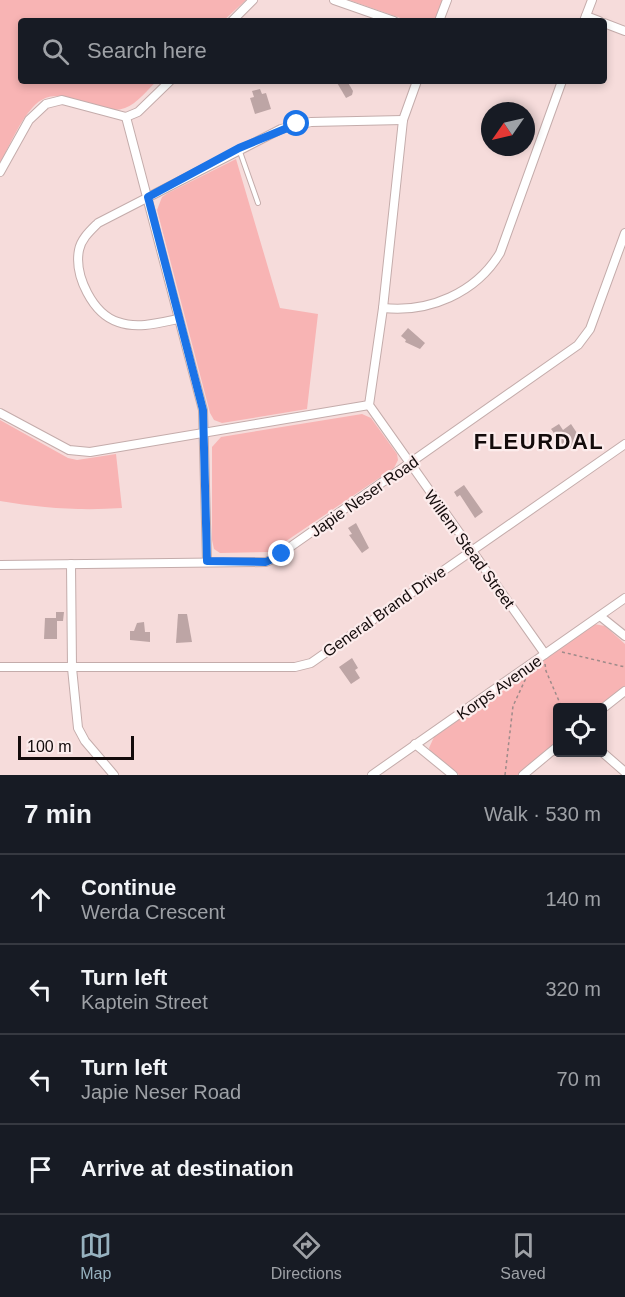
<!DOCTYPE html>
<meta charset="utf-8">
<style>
:root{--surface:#171b24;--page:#20242c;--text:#f1f3f6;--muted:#9ea1a6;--line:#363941;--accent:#97b2bf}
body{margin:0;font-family:Arial,sans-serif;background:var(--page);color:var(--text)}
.controls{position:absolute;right:18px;bottom:18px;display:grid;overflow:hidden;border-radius:6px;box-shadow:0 3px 9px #0003}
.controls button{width:54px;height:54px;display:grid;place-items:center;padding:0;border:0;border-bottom:2px solid var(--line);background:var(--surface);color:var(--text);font:30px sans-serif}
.compass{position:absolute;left:481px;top:102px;width:54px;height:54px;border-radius:50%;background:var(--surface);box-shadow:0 3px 9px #0003;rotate:236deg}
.scale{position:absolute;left:18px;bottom:15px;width:116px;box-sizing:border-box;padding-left:6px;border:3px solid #130b0b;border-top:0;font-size:16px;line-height:21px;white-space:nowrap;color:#130b0b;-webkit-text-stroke:4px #fcecec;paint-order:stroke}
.stop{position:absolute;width:18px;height:18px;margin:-14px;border:4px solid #1a73e8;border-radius:50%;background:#fff}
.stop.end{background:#1a73e8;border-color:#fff;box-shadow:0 2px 6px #0008}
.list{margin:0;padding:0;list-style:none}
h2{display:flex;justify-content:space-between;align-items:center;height:78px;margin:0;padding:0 24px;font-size:26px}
h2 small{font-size:20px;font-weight:400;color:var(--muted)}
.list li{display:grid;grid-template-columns:39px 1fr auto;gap:18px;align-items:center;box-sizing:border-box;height:90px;padding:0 24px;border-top:2px solid var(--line)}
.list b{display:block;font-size:22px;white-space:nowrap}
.list p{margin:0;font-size:20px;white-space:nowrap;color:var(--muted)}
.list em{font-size:20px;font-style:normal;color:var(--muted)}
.icon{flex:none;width:33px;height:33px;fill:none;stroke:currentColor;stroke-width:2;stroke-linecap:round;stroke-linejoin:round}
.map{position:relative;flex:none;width:625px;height:775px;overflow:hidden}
.search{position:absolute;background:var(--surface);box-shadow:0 3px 9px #0003;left:18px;right:18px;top:18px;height:66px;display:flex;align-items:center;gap:15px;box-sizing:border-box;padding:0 21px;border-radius:6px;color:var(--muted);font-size:22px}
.sheet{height:438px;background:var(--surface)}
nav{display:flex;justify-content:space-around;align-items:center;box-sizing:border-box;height:84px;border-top:2px solid var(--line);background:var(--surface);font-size:16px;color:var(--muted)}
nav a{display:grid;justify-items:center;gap:3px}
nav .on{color:var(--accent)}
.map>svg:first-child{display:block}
.green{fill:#f8b4b4}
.building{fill:#bda5a5}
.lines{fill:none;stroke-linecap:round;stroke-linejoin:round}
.lane-casing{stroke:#c4acab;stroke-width:6}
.street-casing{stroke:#c4acab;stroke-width:10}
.path{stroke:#9e8b8a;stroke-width:1.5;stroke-dasharray:3 3;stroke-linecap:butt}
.lane{stroke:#fff;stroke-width:4}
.street{stroke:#fff;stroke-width:8}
.route{stroke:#1a73e8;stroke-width:8}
.labels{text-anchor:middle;stroke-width:4.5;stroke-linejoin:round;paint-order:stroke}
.street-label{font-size:16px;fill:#130b0b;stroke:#fcecec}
.district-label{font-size:22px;font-weight:bold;letter-spacing:1.5px;fill:#130b0b;stroke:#fcecec}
</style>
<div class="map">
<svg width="625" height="775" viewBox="0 0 625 775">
<rect width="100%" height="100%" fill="#f6dcdb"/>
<!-- green -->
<g class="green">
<path d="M0,0H246L223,21H21V81H157C148,89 137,104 125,108C96,119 60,77 33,107C19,122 10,145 0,163Z"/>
<polygon points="349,0 443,0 435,21 409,21"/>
<polygon points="236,159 280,308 318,314 307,409 222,423 214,420 210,413 157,210 162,197 168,193"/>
<polygon points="362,414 371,418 397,454 398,460 394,468 270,552 220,553 214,549 212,540 212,447 221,437"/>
<path d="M0,420L68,458L77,460L116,454L122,508C80,511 41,508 0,501Z"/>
<polygon points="594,624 605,626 625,644 625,689 602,707 558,708 557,744 519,775 459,775 431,753 429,748 434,737"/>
</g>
<!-- building -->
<g class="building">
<polygon points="336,81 347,81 353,91 352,95 346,98"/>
<polygon points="260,89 262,94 266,93 271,109 255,114 250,98 254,97 252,91"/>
<polygon points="408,328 425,343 420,349 405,342 406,340 401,336"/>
<polygon points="559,424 563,430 571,424 583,442 572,450 566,441 562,444 551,429"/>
<polygon points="464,485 483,512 475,518 460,495 457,497 454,492"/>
<polygon points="356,523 369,548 362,553 349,535 352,534 348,528"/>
<polygon points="56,612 64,612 63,621 57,621 57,639 44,639 45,618 56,618"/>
<polygon points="178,614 187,614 192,642 176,643"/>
<polygon points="144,622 145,632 150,632 150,642 130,640 130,631 134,631 137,623"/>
<polygon points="352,658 358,668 355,670 360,678 351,684 339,667"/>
</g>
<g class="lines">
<defs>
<polyline id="lane" points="239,149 258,203"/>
<g id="street">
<polyline points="334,0 394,21"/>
<polyline points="586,16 599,21"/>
<polyline points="232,21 253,0"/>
<polyline points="439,21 447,0"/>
<polyline points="584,21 592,0"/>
<polyline points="604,23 625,31"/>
<polyline points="417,81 403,120 383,308 369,405 545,654"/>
<polyline points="126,117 203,410 207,561"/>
<polyline points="0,172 29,120 46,104 62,100 126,117 138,112 170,81"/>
<path d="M383,308C429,313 476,293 500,253L562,81"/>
<path d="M178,319C159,323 137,329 118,322C93,314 74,276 79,250C81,239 90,231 98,223L281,129L311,122L403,120"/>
<polyline points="0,413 69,450 90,452 369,405"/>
<polyline points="71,564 72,668 78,728 85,741 114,775"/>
<polyline points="0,565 266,562 273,559 578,345 590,329 625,233"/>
<polyline points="600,616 625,636"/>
<polyline points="0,667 295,667 311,663 625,444"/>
<polyline points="602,709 625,691"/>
<polyline points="415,744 453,775"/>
<polyline points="602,752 625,772"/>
<polyline points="372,775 625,598"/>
<polyline points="523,775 558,746"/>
</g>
</defs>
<!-- lane casing -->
<use href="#lane" class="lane-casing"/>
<!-- street casing -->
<use href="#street" class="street-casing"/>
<!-- path -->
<g class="path">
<polyline points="562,652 625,667"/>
<polyline points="545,664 546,671 562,708"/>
<polyline points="505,775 513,706 526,678"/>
</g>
<!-- lane -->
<use href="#lane" class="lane"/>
<!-- street -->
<use href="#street" class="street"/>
</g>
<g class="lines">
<!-- route -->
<polyline class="route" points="282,554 266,562 207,561 203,410 148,197 239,148 297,124"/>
</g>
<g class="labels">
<!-- street labels -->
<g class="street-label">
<text transform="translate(364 496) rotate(-35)" y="6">Japie Neser Road</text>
<text transform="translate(470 549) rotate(54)" y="6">Willem Stead Street</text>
<text transform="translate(384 611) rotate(-35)" y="6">General Brand Drive</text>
<text transform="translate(499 687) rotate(-35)" y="6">Korps Avenue</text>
</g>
<!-- district labels -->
<g class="district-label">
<text x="539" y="449">FLEURDAL</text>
</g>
</g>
</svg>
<div class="controls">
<button><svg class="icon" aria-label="locate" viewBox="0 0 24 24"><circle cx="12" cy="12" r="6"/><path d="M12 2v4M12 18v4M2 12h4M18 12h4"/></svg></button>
</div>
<svg class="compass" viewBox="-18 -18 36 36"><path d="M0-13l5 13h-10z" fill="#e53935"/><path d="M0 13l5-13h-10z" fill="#9ea1a6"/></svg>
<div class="scale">100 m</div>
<div class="stop" style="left:297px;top:124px"></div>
<div class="stop end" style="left:282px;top:554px"></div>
<div class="search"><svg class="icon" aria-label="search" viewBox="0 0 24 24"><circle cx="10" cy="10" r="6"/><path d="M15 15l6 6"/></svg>Search here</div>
</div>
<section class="sheet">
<h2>7 min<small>Walk · 530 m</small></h2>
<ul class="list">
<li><svg class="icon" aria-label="ahead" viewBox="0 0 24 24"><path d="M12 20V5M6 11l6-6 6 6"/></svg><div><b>Continue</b><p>Werda Crescent</p></div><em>140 m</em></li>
<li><svg class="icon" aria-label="left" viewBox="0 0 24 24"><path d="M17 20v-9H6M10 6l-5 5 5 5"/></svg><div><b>Turn left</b><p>Kaptein Street</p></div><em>320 m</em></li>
<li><svg class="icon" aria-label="left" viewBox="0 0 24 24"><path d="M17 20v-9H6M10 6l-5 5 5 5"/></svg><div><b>Turn left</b><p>Japie Neser Road</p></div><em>70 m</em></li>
<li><svg class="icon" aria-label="arrive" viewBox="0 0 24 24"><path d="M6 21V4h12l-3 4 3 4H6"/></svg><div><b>Arrive at destination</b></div></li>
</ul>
</section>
<nav>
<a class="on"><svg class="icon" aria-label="map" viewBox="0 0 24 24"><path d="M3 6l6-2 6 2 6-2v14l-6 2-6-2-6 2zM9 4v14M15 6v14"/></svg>Map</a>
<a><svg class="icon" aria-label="directions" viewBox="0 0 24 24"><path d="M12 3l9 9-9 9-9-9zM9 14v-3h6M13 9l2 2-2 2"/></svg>Directions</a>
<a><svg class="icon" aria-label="saved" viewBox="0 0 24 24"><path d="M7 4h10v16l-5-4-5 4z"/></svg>Saved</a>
</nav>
